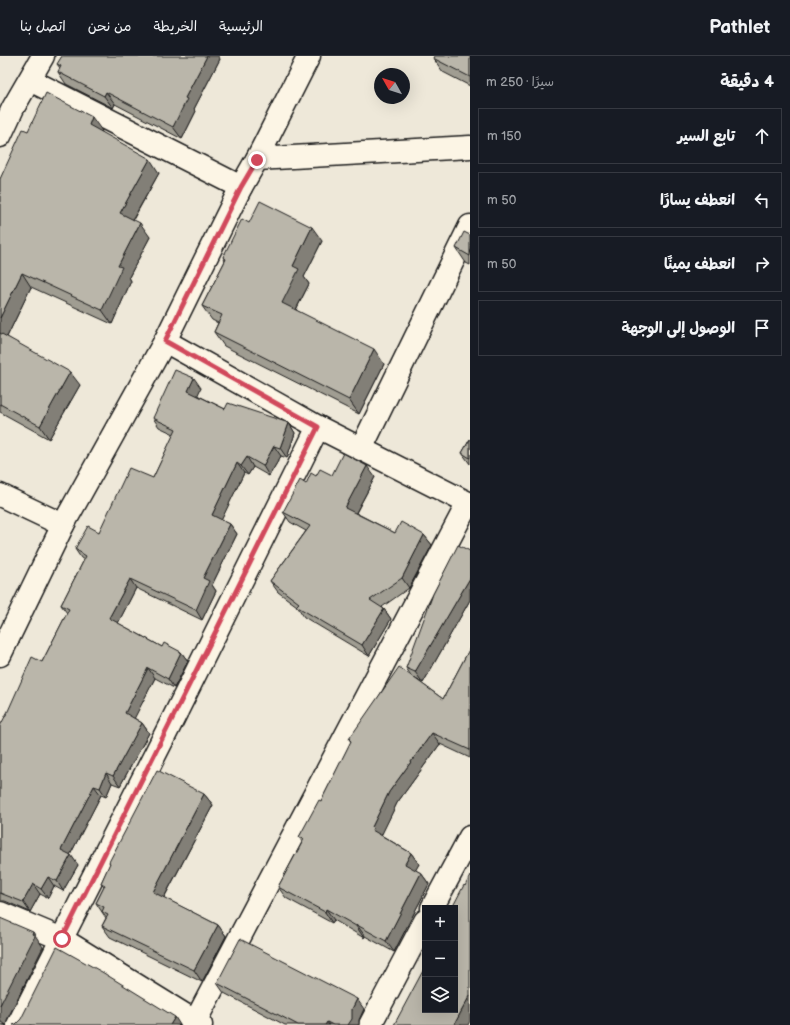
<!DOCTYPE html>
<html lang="ar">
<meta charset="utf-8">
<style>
:root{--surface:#171b24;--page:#20242c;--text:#f1f3f6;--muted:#9ea1a6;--line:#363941}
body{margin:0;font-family:"Balsamiq Sans","Playpen Sans Arabic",sans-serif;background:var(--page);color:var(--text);direction:rtl}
.controls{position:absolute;right:12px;bottom:12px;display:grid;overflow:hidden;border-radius:0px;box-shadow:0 4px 16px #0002}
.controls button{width:36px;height:36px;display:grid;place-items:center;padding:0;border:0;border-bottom:1px solid var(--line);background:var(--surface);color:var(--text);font:20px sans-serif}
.compass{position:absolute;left:374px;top:12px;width:36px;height:36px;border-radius:50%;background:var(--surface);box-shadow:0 4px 16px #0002;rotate:309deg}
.stop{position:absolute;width:12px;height:12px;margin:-9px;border:3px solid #d1495b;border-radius:50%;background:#fff}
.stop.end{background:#d1495b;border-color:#fff;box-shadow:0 1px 4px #0008}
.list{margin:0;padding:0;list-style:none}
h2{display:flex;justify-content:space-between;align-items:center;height:52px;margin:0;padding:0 16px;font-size:17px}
h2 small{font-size:13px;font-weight:400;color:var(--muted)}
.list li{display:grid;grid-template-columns:26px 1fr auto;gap:12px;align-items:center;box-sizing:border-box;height:56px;margin:0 8px 8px;padding:0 8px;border:1px solid var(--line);border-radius:0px}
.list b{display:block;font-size:15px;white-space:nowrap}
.list em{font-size:13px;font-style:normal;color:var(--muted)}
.icon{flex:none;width:22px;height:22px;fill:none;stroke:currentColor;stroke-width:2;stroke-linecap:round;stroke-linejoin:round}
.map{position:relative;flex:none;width:470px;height:969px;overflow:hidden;direction:ltr}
header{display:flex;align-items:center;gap:24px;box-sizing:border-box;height:56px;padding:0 20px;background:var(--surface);border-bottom:1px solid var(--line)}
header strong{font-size:19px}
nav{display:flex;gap:22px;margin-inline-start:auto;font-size:14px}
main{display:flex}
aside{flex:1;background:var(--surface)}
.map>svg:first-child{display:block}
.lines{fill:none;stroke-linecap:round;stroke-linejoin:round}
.street-casing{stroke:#1c1c1c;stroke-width:25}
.street{stroke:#fcf5e5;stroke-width:22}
.wall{fill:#a09d92;stroke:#1c1c1c}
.shaded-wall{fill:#827f77;stroke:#1c1c1c}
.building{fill:#bab6aa;stroke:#1c1c1c}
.route{stroke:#d1495b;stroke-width:5}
</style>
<header>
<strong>Pathlet</strong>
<nav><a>الرئيسية</a><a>الخريطة</a><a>من نحن</a><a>اتصل بنا</a></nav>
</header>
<main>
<aside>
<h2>4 دقيقة<small>سيرًا · 250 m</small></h2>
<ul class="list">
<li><svg class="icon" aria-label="ahead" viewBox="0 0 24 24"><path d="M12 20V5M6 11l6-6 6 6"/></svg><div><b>تابع السير</b></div><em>150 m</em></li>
<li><svg class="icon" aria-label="left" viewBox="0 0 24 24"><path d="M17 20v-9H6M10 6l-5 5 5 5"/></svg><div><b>انعطف يسارًا</b></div><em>50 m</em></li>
<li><svg class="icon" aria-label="right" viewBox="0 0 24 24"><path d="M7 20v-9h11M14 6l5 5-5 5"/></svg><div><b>انعطف يمينًا</b></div><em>50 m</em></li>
<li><svg class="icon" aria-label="arrive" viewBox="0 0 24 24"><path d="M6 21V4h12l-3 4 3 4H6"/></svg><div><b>الوصول إلى الوجهة</b></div></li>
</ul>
</aside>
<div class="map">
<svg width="470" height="969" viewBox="0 0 470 969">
<rect width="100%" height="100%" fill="#eee8d9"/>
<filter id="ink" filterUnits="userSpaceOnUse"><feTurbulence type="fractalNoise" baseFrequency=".025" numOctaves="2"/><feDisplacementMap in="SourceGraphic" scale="8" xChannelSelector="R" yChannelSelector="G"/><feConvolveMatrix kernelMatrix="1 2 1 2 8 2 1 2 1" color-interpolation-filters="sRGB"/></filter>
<g filter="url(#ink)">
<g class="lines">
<defs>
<g id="street">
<polyline points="30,24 241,131"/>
<polyline points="0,80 13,52 43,0"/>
<polyline points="257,103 470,91"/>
<polyline points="318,371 470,448"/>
<polyline points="361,393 470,170"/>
<polyline points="0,439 63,469"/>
<polyline points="0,599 63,469 165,285 241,131 257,103 309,0"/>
<polyline points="432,852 470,781"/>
<polyline points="0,857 62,883 201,969"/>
<polyline points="195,966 468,447"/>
<polyline points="18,969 169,671 318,371 165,285"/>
<polyline points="370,969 425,865"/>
</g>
</defs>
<!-- street casing -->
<use href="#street" class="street-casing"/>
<!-- street -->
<use href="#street" class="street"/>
</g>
<!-- wall -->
<g class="wall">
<polygon points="470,0 470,30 443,16 433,2"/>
<polygon points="220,3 194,53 196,55 182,83 115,48 113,52 66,28 58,16 60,12 57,8"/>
<polygon points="28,75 102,75 101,76 159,117 133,164 150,181 129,221 131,225 112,268 31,231 7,281 80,329 49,383 0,356 0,123"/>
<polygon points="249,167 322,185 304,221 309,228 296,254 384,308 359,358 224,290 214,276 218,267 212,264 202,250 225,205 223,201"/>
<polygon points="470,179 470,209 466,207 456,192"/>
<polygon points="201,332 197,339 225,353 289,367 295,377 287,402 281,400 269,420 253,411 248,419 244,417 221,464 230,468 237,478 212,529 216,535 202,564 136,532 118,567 162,591 181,596 188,605 174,632 155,622 134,662 142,667 149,677 120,730 112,727 106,741 101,739 70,799 78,809 63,835 54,830 48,842 40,838 30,856 5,845 0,845 0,670 42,606 67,557 61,549 84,504 81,502 75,493 99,476 153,422 174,378 159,371 153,362"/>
<polygon points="470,383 470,408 462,397"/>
<polygon points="332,419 375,421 356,457 395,477 424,479 432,489 409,532 382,551 384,553 391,563 369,600 304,561 297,550 278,536 270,525 306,475 290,466 283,456 306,428 316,420"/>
<polygon points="470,495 470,544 423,627 414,622 443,643 470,592 470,702 440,688 397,747 381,779 411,797 419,808 415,814 421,817 429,828 394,896 365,880 364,882 334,864 332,867 286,842 278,831 302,786 299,781 321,745 351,686 349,683 412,621 406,612"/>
<polygon points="204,738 213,749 164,842 218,869 226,880 202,926 110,881 102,870 106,862 96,847 104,831 101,827 110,808 109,806"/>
<polygon points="217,927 364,953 359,964 359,969 285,969 224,937"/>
</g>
<!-- shaded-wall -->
<g class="shaded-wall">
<polygon points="207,0 218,0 220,3 194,53 196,55 182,83 173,71 185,42"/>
<polygon points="106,36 115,48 113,52 104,40"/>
<polygon points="92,61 102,75 98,82 89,69"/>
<polygon points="150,103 159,117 129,170 120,157"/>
<polygon points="140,167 150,181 129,221 131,225 112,268 102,254 118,210"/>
<polygon points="312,171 322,185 304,221 309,228 292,261 282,247 293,210"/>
<polygon points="22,217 31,231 4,287 0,282 0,262"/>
<polygon points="374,293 384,308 359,358 349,344"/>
<polygon points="70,316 80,329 49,383 40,370"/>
<polygon points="194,322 201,332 195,345 188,335"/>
<polygon points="289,367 295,377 287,402 280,392"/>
<polygon points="274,390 281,400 269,420 263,410"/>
<polygon points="247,401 253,411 248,419 241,410"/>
<polygon points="237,407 244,417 219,469 212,459"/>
<polygon points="367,410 375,421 353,462 345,452"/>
<polygon points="230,468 237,478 212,529 216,535 202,564 196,554 203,522"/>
<polygon points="424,479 432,489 409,532 402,522"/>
<polygon points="470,522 470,544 423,627 415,616"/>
<polygon points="130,523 136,532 116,571 109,562"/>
<polygon points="384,553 391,563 369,600 362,589"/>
<polygon points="181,596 188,605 174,632 168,623"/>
<polygon points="148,612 155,622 132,667 125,657"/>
<polygon points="142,667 149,677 120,730 113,720"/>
<polygon points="432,677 440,688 397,747 380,782 372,774 372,771 389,736"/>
<polygon points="106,717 112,727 106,741 100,732"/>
<polygon points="94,730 101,739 68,803 61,794"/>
<polygon points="204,738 213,749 161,847 153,836"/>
<polygon points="411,797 419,808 413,819 405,808"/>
<polygon points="71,799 78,809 63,835 57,825"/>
<polygon points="421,817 429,828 394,896 386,885"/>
<polygon points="48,821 54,830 48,842 41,833"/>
<polygon points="33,828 40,838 30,856 23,846"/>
<polygon points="326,853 334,864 332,867 325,856"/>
<polygon points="218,869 226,880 202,926 194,914"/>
<polygon points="357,869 365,880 364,882 356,870"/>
<polygon points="33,876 43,891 7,964 6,969 3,969 0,965 0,949"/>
<polygon points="470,939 470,965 468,969 454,969"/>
<polygon points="357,943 364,953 359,964 359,969 348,969 352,953"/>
<polygon points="175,961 180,969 170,969"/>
<polygon points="327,966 329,969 325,969"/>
</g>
<!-- building -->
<g class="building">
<polygon points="62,0 207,0 185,42 187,43 173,71 106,36 104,40 58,16 61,10 57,8"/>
<polygon points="434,0 470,0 470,21 433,2"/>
<polygon points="46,37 92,61 89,69 150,103 120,157 140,167 118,210 122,211 102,254 22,217 0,262 0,123 23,73 28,75"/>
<polygon points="260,145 312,171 293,210 299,213 282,247 374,293 349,344 214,276 222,259 202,250 226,203 223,201 242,163 249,167"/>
<polygon points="464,176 470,179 470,200 456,192"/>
<polygon points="0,277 70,316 40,370 0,348"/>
<polygon points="175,314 194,322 188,335 225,353 228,347 289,367 280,392 274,390 263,410 247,401 241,410 237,407 212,459 230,468 203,522 209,525 196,554 130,523 109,562 162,591 164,587 181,596 168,623 148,612 125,657 142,667 113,720 106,717 100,732 94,730 61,794 71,799 57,825 48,821 41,833 33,828 23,846 0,837 0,670 8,655 32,601 42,606 69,553 61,549 86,500 75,493 88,470 99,476 129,412 153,422 176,373 153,362"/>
<polygon points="470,383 470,402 462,397"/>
<polygon points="343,397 367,410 345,452 395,477 401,466 424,479 402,522 370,544 384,553 362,589 296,550 299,547 270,525 310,470 283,456 300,424 306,428 311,417 316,420 320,413 332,419"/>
<polygon points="458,489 470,495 470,522 415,616 406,612 433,538"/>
<polygon points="470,592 470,694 432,677 389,736 372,771 373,772 372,774 411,797 405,808 421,817 386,885 357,869 356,870 326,853 325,856 278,831 304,783 299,781 319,744 321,745 351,685 349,683 399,611 443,643"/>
<polygon points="157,714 204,738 153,836 218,869 194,914 102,870 108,859 102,856 104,851 96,847 105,829 101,827 110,807 109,806"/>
<polygon points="470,820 470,939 454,969 394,969 425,911 425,954 455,954 455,852 452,852 464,829 465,830"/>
<polygon points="0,862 33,876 32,878 35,880 0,949"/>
<polygon points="240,883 357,943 352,953 352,963 348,969 333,969 327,966 325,969 298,969 217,927"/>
<polygon points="57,891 102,916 175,961 170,969 13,969 16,968 21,963"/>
<polygon points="0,965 5,969 7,969 0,969"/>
</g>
</g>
<g class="lines" filter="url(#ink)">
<!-- route -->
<polyline class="route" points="62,883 318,371 165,285 241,131 257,104"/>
</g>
</svg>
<div class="controls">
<button>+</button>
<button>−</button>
<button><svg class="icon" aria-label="layers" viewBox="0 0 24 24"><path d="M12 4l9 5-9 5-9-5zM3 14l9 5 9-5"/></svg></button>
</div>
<svg class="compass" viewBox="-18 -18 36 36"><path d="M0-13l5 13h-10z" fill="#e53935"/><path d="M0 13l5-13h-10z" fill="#9ea1a6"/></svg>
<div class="stop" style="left:62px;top:883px"></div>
<div class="stop end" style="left:257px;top:104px"></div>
</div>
</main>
